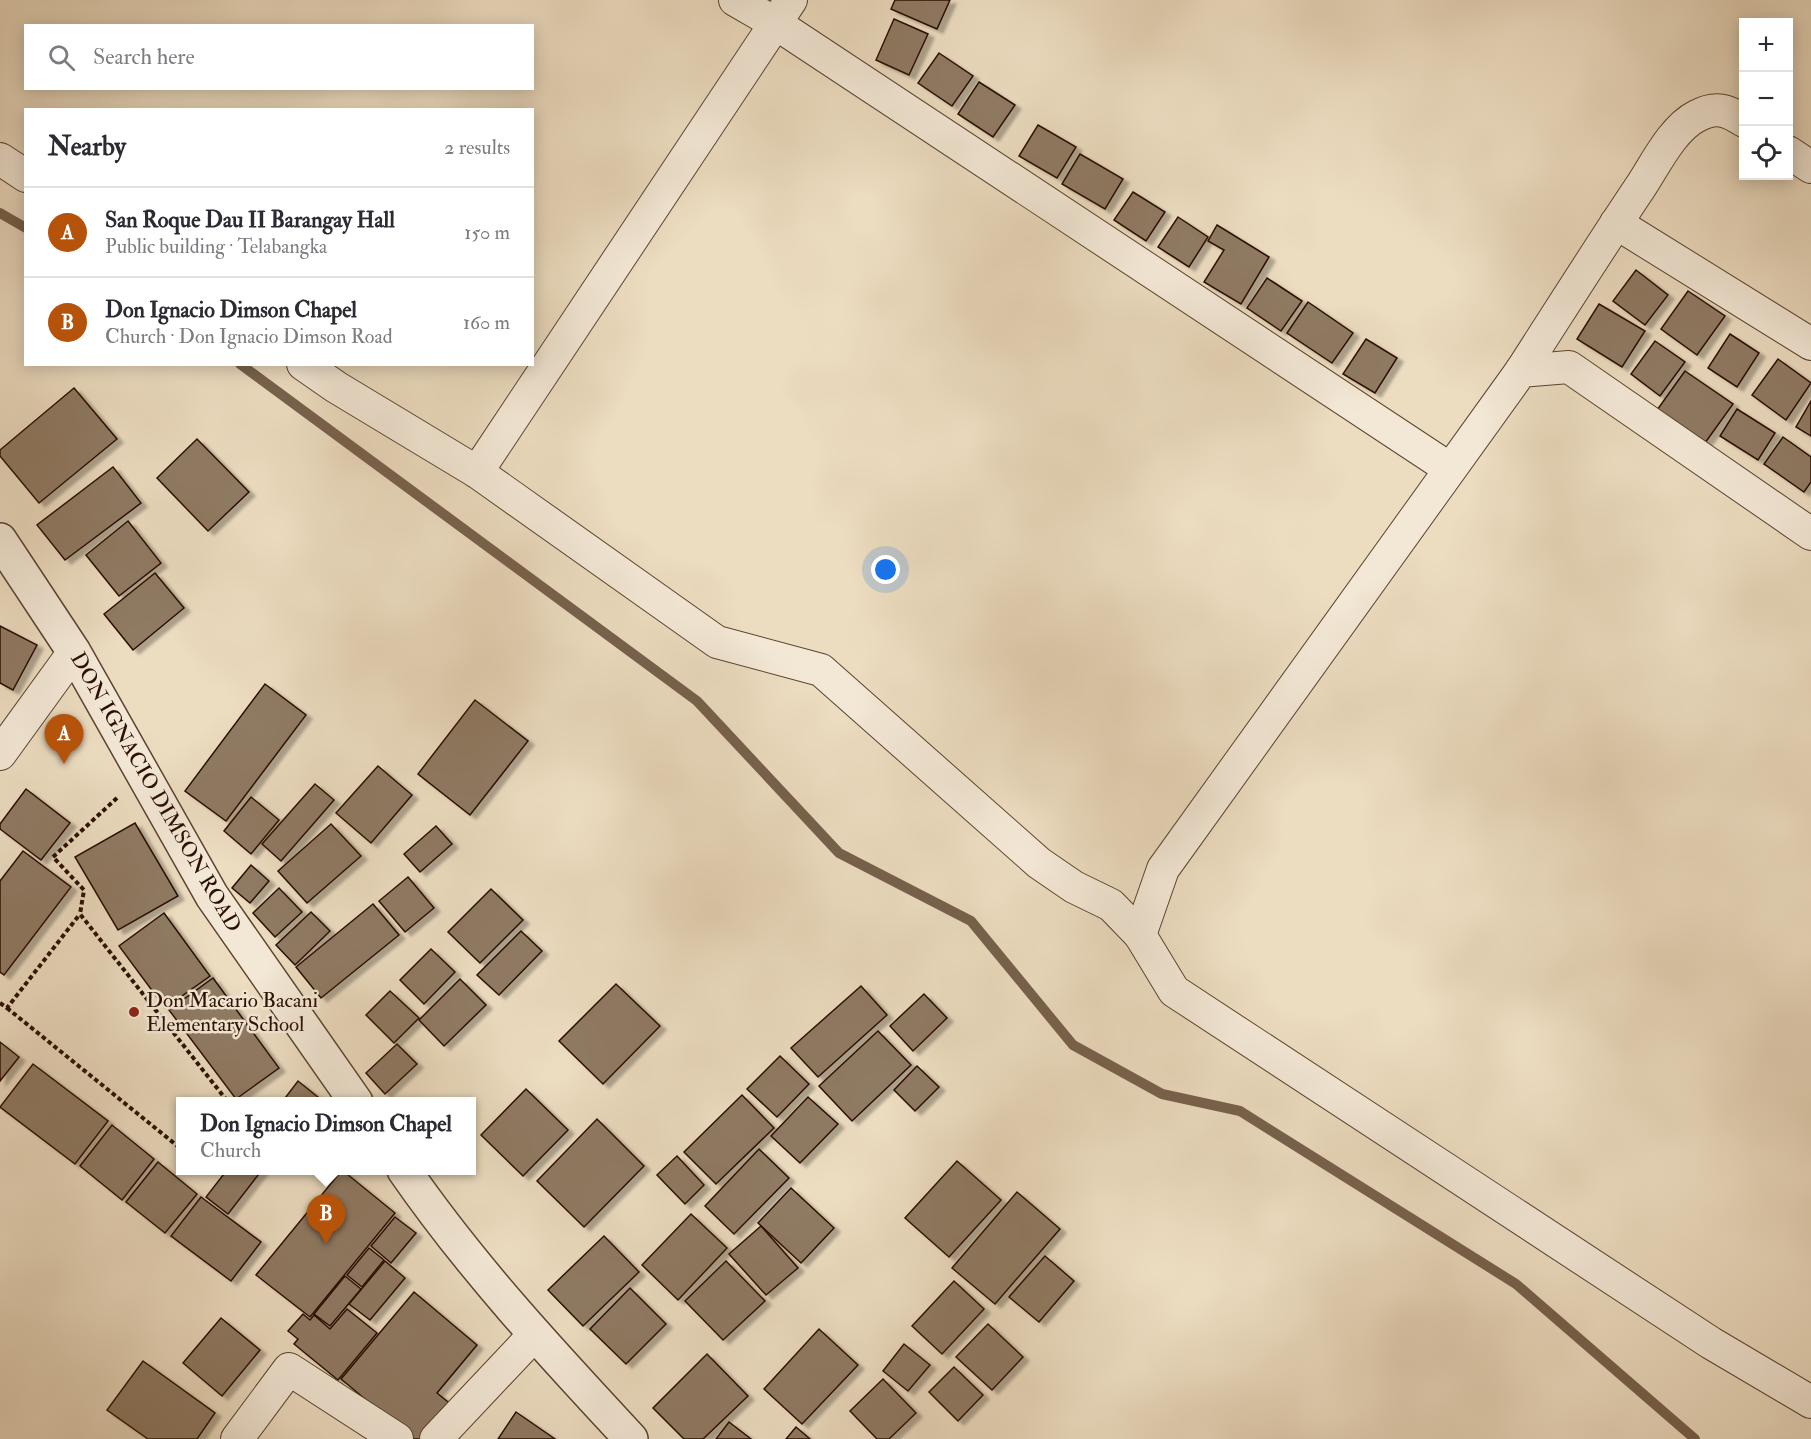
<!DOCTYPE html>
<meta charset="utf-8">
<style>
:root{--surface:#fff;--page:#f7f7f7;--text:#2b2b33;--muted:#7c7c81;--line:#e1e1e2;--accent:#b45309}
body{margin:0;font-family:"IM FELL Double Pica",serif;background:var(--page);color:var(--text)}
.controls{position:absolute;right:18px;top:18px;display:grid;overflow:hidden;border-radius:0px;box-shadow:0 3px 15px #0003}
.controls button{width:54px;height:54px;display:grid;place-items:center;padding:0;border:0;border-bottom:2px solid var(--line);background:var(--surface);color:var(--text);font:30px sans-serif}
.you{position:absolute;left:886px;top:570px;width:21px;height:21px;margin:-15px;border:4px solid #fff;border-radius:50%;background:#1a73e8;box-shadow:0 0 0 9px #1a73e833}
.badge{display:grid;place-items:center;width:39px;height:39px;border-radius:50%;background:var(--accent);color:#fff;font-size:20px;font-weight:700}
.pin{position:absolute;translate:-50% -50px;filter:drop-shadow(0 2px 3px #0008)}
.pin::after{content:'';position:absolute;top:32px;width:21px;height:18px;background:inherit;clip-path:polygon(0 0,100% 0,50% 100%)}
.popup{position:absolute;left:176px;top:1097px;width:300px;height:78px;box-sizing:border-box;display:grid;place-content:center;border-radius:0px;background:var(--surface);filter:drop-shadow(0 2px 4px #0005);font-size:20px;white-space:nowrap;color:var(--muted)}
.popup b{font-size:22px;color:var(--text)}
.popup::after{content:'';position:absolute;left:50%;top:100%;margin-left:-12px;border:12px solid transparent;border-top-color:var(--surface)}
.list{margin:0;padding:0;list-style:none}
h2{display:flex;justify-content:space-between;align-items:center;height:78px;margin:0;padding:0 24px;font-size:26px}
h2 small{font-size:20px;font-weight:400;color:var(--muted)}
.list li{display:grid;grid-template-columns:39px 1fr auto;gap:18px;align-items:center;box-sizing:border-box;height:90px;padding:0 24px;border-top:2px solid var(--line)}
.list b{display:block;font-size:22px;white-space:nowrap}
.list p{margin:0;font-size:20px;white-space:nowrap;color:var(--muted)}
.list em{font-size:20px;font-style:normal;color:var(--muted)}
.icon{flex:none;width:33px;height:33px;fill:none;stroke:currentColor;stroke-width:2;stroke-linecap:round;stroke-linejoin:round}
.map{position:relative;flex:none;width:1811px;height:1439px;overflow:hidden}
.search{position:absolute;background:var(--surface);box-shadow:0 3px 15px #0003;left:24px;top:24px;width:510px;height:66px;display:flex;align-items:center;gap:15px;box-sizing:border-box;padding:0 21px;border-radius:0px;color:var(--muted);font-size:22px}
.panel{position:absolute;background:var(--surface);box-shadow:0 3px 15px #0003;left:24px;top:108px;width:510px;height:258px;border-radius:0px}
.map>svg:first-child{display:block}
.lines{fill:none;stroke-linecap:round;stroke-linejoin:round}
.stream{stroke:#77614c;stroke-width:10}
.building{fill:#8f7a64;stroke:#2b1000;stroke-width:1.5;filter:url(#shadow)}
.minor-casing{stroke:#5b4330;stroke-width:34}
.tertiary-casing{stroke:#5b4330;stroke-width:36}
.path{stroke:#2b1000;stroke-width:4;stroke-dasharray:4.5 3;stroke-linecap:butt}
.minor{stroke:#f3e8d6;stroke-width:32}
.tertiary{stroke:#f3e8d6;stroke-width:33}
.poi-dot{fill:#8f2418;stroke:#f3e8d6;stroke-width:2}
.labels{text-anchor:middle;stroke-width:5;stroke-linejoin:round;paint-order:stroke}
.street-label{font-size:21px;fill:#2b1000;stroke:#f3e8d6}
.poi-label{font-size:21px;fill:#2b1000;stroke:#f3e8d6;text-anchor:start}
</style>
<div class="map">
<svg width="1811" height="1439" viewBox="0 0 1811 1439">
<defs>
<filter id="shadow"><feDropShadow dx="6" dy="4" stdDeviation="1.5" flood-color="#0004"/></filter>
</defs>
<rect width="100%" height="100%" fill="#ecdcc0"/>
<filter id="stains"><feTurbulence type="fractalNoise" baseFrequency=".00333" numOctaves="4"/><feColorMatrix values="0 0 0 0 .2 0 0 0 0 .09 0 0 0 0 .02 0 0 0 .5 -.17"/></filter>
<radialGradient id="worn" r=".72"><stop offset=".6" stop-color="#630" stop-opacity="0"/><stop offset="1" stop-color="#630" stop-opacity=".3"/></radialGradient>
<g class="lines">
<!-- stream -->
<g class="stream">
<polyline points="0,213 26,228"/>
<polyline points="240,364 697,701 839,853 971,921 1073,1045 1162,1094 1240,1111 1516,1284 1695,1439"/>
</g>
</g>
<!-- building -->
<g class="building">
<polygon points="895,0 950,0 937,29 891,9"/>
<polygon points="894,19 928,34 909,75 876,60"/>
<polygon points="939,53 973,76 952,106 918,83"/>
<polygon points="979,82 1015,105 993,137 958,114"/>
<polygon points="1038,125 1076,147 1057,178 1019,156"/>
<polygon points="1080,154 1123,179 1105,209 1062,184"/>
<polygon points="1133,192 1165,212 1146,241 1114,220"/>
<polygon points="1178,217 1208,237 1189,267 1158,247"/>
<polygon points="1217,225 1269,257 1241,304 1204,282 1224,250 1208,241"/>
<polygon points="1636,270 1668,295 1645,325 1613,301"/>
<polygon points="1267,278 1302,301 1281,331 1247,308"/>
<polygon points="1688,291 1725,316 1697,355 1661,329"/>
<polygon points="1308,302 1353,333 1332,363 1287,333"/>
<polygon points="1599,304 1645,331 1622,367 1577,339"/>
<polygon points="1730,334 1759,353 1737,387 1708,368"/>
<polygon points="1366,339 1397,358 1375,393 1343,374"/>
<polygon points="1655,341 1685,362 1660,396 1631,374"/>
<polygon points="1778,359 1811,383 1786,420 1752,395"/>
<polygon points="1685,371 1733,404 1705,443 1657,410"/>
<polygon points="74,388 117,439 39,503 0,456 0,450"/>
<polygon points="1811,401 1811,436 1796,427"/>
<polygon points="1737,409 1775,433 1758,460 1720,436"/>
<polygon points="1783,437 1811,457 1811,482 1804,492 1764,464"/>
<polygon points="197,439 249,492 208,531 157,478"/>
<polygon points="113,467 141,503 65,560 37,525"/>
<polygon points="128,521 161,563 119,596 86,555"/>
<polygon points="155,573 184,608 133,650 104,614"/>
<polygon points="0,626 37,645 13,690 0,683"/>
<polygon points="265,684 306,715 226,821 185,791"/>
<polygon points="475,700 528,741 470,815 418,774"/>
<polygon points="378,766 412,795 371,843 336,813"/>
<polygon points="315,784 334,800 281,861 262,844"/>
<polygon points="26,789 70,823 41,860 0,829 0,824"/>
<polygon points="251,797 279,820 251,854 224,831"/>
<polygon points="135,823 178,896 118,930 75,857"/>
<polygon points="331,824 361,856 307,903 278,871"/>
<polygon points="436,826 452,844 420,872 404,854"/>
<polygon points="23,851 71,887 4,975 0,972 0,881"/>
<polygon points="251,865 269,881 250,903 232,888"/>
<polygon points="408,877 434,908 405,932 379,901"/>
<polygon points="279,888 302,912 275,937 253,913"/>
<polygon points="491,889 523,920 480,963 448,932"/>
<polygon points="373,904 399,935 321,998 296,967"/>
<polygon points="311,912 330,931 295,965 276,945"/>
<polygon points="164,913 210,976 165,1008 119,946"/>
<polygon points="521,931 542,951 499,995 477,975"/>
<polygon points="431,949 455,972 424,1004 400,980"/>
<polygon points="213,978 279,1068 236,1099 169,1010"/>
<polygon points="460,979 486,1005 444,1046 419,1020"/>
<polygon points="616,984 660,1026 603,1084 559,1041"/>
<polygon points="861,986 887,1015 818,1077 791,1048"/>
<polygon points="390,991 419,1018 394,1043 366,1015"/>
<polygon points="924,994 947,1018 913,1051 890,1026"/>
<polygon points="878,1031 911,1065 852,1121 819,1086"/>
<polygon points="0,1042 19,1057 0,1081"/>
<polygon points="397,1044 417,1064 385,1094 366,1073"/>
<polygon points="780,1056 809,1084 777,1117 747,1089"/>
<polygon points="33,1064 108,1121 75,1164 0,1107"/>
<polygon points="917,1066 939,1087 915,1111 894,1090"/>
<polygon points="298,1081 319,1098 317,1102 282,1102"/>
<polygon points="526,1089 568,1130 523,1176 481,1135"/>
<polygon points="742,1095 774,1128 716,1184 684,1152"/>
<polygon points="808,1097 838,1124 800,1163 771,1136"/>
<polygon points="597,1119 644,1166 584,1227 537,1181"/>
<polygon points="112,1125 154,1159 122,1200 80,1166"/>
<polygon points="759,1149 789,1178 734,1234 705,1206"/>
<polygon points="677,1156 704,1185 685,1204 657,1175"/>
<polygon points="957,1161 1001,1200 949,1257 905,1218"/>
<polygon points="158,1162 197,1194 165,1233 126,1202"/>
<polygon points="227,1170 262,1170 228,1214 206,1197"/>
<polygon points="342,1170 395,1213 310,1317 256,1275"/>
<polygon points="791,1188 834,1228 801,1263 758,1223"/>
<polygon points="1017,1192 1060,1229 995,1304 952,1268"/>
<polygon points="201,1197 261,1242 231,1281 171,1236"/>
<polygon points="691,1214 727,1248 678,1300 642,1265"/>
<polygon points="395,1217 416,1233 391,1263 371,1246"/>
<polygon points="761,1226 798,1268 766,1295 729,1254"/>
<polygon points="604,1236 639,1272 583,1326 548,1290"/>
<polygon points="369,1248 384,1260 362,1287 347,1275"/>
<polygon points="1045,1256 1074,1281 1039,1322 1009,1297"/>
<polygon points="385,1261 405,1278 370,1320 349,1304"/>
<polygon points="726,1261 765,1301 723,1340 685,1301"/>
<polygon points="345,1276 361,1289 330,1326 314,1314"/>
<polygon points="954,1281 984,1309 942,1354 912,1326"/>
<polygon points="630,1288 666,1324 626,1364 590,1329"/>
<polygon points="414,1292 477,1345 437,1393 458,1410 434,1439 413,1439 341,1379"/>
<polygon points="347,1309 377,1333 338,1380 294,1344 298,1339 288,1331 303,1314 310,1320 314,1315 330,1329"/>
<polygon points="221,1318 260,1350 222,1396 183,1363"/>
<polygon points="988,1324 1023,1357 992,1390 956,1357"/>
<polygon points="819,1329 858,1365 802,1424 764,1389"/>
<polygon points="904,1344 930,1365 908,1391 883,1371"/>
<polygon points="707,1354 748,1396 703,1439 684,1439 653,1408"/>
<polygon points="143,1361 215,1413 197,1439 148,1439 107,1410"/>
<polygon points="954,1367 983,1395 958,1421 929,1392"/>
<polygon points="883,1379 916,1413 889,1439 877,1439 850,1411"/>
<polygon points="516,1412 555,1439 498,1439"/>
<polygon points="729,1422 751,1439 716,1439"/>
<polygon points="796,1427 810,1439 786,1439"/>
</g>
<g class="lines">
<defs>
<g id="minor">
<polyline points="735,0 775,23 1450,469"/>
<polyline points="1788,152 1811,167"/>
<polyline points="0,159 26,176"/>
<polyline points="1616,223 1811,344"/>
<polyline points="303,364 336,387 477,472 717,642 821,670 1039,863 1074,887 1111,905 1140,935 1174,991 1711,1343 1811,1402"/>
<path d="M1521,371C1561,309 1600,247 1641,186C1656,163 1673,128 1697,116C1716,106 1727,110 1744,121"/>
<polyline points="477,472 791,0"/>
<polyline points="0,754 74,652"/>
<polyline points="1140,935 1163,869 1521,371 1569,367 1811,534"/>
<polyline points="237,1439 289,1369 397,1439"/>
<polyline points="436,1439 535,1334"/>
</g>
<g id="tertiary">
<polyline points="0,540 74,652 212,896 356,1102"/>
<path d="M404,1170C471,1267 551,1353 631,1439"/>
</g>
</defs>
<!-- minor casing -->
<use href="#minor" class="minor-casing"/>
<!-- tertiary casing -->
<use href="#tertiary" class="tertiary-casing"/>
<!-- path -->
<g class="path">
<polyline points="117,798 53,857 84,890 80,914 228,1102"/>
<polyline points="0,1003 7,1008 80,914"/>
<polyline points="7,1008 180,1148"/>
<polyline points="209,1170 213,1174 216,1170"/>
</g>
<!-- minor -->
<use href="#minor" class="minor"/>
<!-- tertiary -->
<use href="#tertiary" class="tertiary"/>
</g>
<!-- markers -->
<circle class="poi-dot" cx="134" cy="1012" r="6"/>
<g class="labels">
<!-- street labels -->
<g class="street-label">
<text transform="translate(156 792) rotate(60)" y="7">DON IGNACIO DIMSON ROAD</text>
</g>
<!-- poi labels -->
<g class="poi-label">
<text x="146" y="1007">Don Macario Bacani<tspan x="146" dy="24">Elementary School</tspan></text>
</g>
</g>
<rect width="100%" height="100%" filter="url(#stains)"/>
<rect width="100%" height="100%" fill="url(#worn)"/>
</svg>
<div class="controls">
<button>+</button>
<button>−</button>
<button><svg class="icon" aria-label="locate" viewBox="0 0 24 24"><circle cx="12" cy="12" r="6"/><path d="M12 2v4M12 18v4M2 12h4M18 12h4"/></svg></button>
</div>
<div class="you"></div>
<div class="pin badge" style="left:64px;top:764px">A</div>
<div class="pin badge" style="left:326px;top:1244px">B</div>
<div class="popup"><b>Don Ignacio Dimson Chapel</b>Church</div>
<div class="search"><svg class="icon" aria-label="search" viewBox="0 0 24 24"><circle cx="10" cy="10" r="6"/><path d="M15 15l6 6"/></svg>Search here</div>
<section class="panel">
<h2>Nearby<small>2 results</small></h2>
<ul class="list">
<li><span class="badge">A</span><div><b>San Roque Dau II Barangay Hall</b><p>Public building · Telabangka</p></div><em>150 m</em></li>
<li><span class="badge">B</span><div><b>Don Ignacio Dimson Chapel</b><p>Church · Don Ignacio Dimson Road</p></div><em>160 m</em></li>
</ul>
</section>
</div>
